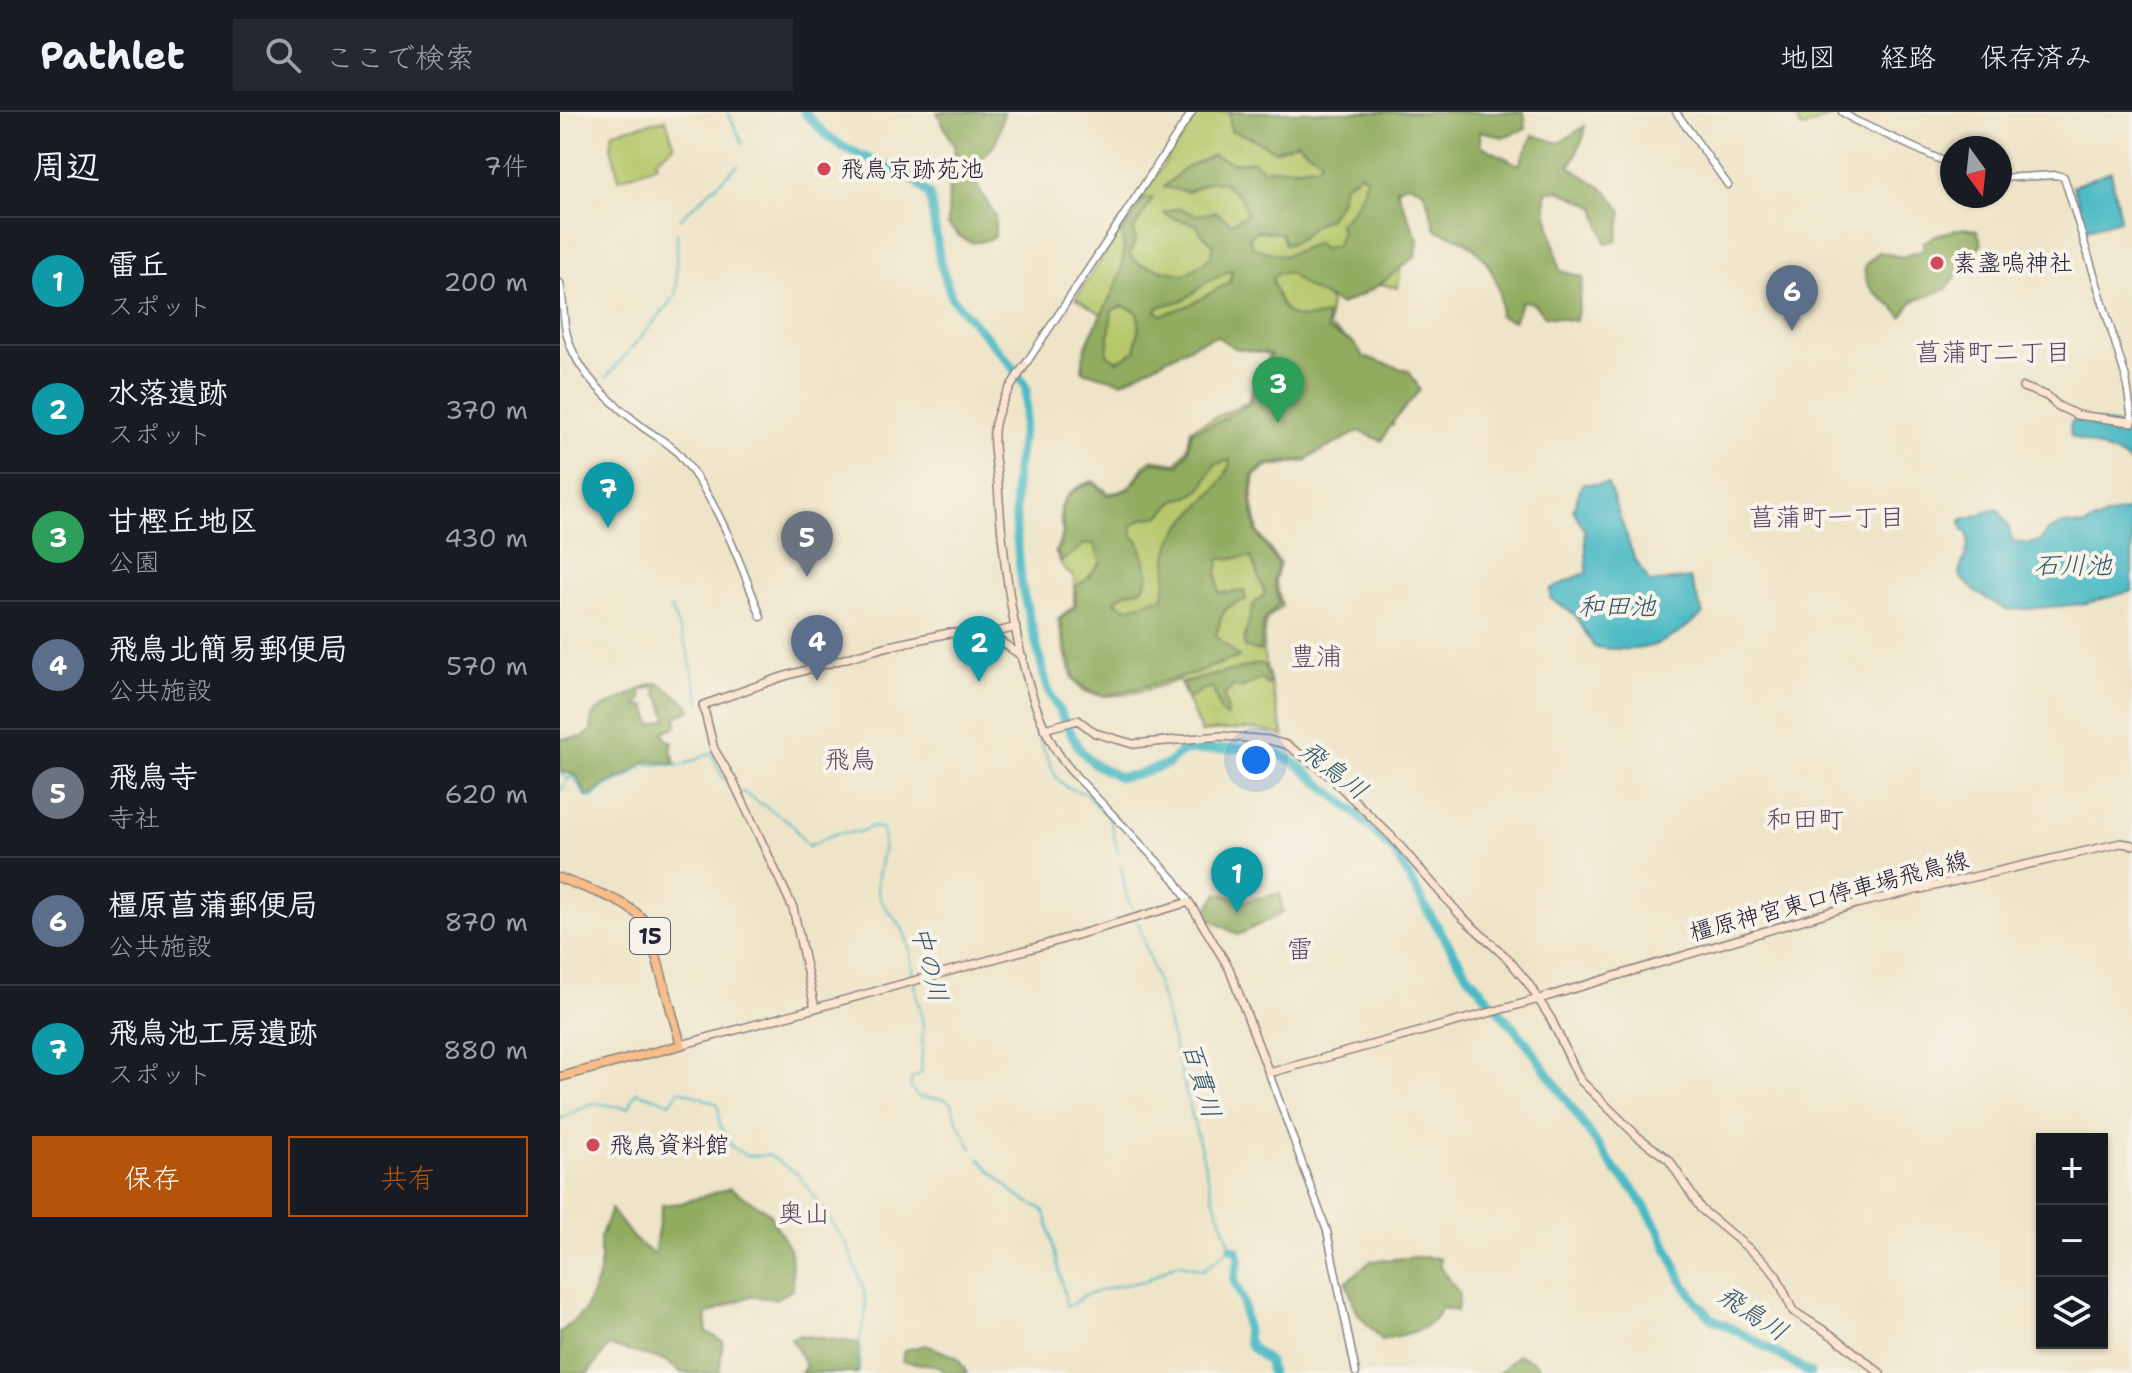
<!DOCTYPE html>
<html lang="ja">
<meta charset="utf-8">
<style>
:root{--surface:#171b24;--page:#242831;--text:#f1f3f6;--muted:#9ea1a6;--line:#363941;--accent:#b45309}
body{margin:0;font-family:"Shantell Sans","Klee One",sans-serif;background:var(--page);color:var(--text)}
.controls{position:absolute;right:24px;bottom:24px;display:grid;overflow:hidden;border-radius:0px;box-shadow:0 2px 6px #0004}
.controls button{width:72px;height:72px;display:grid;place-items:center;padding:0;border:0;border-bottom:2px solid var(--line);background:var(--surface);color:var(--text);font:40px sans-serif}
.compass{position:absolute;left:1380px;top:24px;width:72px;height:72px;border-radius:50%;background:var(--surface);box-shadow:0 2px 6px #0004;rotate:165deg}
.you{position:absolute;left:696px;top:648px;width:28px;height:28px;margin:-20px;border:6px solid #fff;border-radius:50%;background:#1a73e8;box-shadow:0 0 0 12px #1a73e833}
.badge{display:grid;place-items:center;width:52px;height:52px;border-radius:50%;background:var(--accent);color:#fff;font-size:26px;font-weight:700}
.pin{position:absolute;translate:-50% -66px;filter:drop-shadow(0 2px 4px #0008)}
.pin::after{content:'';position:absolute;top:42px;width:28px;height:24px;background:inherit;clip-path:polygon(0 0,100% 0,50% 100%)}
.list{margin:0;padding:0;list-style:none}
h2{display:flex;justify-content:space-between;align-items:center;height:104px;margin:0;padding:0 32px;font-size:34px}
h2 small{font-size:26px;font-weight:400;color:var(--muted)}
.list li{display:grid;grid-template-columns:52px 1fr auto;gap:24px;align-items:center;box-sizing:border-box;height:128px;padding:0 32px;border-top:2px solid var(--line)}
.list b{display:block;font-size:30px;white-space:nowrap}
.list p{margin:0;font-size:26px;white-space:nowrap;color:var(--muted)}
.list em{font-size:26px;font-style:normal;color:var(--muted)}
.actions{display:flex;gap:16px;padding:24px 32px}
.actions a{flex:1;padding:18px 0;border:2px solid var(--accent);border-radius:0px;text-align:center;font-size:28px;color:var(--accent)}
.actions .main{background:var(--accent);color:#fff}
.icon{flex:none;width:44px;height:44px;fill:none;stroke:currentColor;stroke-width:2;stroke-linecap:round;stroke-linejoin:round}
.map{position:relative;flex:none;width:1572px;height:1261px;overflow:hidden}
header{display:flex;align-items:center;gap:48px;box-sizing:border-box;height:112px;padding:0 40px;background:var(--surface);border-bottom:2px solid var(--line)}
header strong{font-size:38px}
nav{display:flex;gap:44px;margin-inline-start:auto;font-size:28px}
.search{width:560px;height:72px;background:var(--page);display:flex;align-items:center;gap:20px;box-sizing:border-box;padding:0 28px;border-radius:0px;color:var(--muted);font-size:30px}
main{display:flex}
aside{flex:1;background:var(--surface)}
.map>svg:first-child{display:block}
.green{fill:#b6c86b;stroke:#6c7553;stroke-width:2}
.forest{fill:#90ac5f;stroke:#59674d;stroke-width:2;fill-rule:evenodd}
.water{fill:#4cbac5;stroke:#376e80;stroke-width:2}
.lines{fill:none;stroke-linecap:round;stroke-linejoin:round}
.stream{stroke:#4cbac5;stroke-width:2}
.river{stroke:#4cbac5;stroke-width:9}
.tertiary-casing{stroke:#888381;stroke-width:9}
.secondary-casing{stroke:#888381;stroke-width:10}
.primary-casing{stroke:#888381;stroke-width:11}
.tertiary{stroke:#fff;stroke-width:6}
.secondary{stroke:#fce5d0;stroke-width:7}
.primary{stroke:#f8bd89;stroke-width:8}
.poi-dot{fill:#d1495b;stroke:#f7f3e8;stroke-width:3}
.labels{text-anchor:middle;stroke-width:8;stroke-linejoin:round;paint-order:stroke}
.shield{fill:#f7f3e8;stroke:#62616f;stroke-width:2}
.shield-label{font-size:22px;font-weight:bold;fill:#22223b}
.poi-label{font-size:24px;fill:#22223b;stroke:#f7f3e8;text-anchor:start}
.street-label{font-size:24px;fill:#22223b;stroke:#f7f3e8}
.neighbourhood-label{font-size:26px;fill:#614768;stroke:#f7f3e8}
.water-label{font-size:26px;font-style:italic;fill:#31576b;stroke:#f7f3e8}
</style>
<header>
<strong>Pathlet</strong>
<div class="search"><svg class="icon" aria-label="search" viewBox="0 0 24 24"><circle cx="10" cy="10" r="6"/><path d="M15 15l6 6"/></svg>ここで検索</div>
<nav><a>地図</a><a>経路</a><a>保存済み</a></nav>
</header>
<main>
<aside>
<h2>周辺<small>7件</small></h2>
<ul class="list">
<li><span class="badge" style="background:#0f9aa8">1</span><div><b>雷丘</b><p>スポット</p></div><em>200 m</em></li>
<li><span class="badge" style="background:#0f9aa8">2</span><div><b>水落遺跡</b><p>スポット</p></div><em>370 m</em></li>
<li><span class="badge" style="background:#2e9e5b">3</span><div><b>甘樫丘地区</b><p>公園</p></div><em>430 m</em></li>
<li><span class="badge" style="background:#5c6f8a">4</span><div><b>飛鳥北簡易郵便局</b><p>公共施設</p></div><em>570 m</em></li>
<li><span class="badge" style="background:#6b7280">5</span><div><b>飛鳥寺</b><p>寺社</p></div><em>620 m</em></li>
<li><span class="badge" style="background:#5c6f8a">6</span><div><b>橿原菖蒲郵便局</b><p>公共施設</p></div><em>870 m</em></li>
<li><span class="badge" style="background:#0f9aa8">7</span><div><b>飛鳥池工房遺跡</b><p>スポット</p></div><em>880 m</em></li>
</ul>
<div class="actions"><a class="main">保存</a><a>共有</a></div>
</aside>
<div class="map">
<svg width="1572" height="1261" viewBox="0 0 1572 1261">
<rect width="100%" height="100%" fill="#f7f3e8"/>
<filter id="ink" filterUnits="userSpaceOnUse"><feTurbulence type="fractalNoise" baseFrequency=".0125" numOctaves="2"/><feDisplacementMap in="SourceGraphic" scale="16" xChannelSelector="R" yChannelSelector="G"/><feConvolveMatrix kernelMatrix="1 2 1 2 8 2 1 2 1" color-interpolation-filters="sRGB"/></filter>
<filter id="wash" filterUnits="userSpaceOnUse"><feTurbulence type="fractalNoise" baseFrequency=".006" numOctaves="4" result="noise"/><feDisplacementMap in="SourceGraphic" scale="32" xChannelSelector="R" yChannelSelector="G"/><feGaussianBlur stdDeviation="1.8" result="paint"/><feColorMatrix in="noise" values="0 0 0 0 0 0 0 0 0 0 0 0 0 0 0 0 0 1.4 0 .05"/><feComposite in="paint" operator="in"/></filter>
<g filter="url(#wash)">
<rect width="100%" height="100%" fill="#eee4c7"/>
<!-- green -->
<g class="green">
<path d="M638,0H877L836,70C844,106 844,140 838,176L808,169L770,183L769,215L793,231L801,249L836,267L833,314L794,308L748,321V349L707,355L695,363L692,387L698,420L720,452L715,468L722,494L706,508L703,539L724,625C699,613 668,618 641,620L619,568C594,576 530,599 514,568C505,550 503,526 498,507L514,494V465L504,457L495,440L503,422C495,393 504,378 533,369L549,381C582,378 570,363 592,347L617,351L627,337L631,317L688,290L695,269L704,265L709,239L662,210L558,263L533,235L541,202L516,186Z"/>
<polygon points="1235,0 1273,0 1273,4 1243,16 1240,15"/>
<polygon points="106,7 114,34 96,47 97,51 93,55 59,67 51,34 53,20"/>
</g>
<!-- forest -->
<g class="forest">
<path d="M377,0H444L436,31L420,49L417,74L435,103V125C411,135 406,131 388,113L389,63L395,36Z"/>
<path d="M669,0H964L966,17L942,25L920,19V33L959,53L973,23L999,31L1025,14L1024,24L1010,55L1048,80L1062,100L1057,129L1046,132L1035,95L1000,79H986V97L1000,159L1023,165L1016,209L985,204L973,191L962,189L954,209L939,204C945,175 927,141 900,127C893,123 884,121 876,118L864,79L848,72L836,76L858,128L856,144L813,177L781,193L746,175L729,161H718L712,167C722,202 728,211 767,203V218L793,230L804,245L849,259L860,278L831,312L822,329L799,319L746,347L705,353L693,362L691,387L696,420L718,452L714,469L719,492L704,508L700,539L685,536L684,528L693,493L705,482L691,445L660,447L657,460L659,481L684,479L686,488C662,494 662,501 656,524L679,545L626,564L544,584L524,576L515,568L500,508L515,495L516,474L526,468L541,450L534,432L524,433L501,450L497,440C515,410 482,385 533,371L547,383C577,381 573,365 593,350L619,353L628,340L632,319L656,311L689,292L696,271L706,269L711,242L675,236L656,224L637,231L562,270L522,259C523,251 523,242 526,234C541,195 571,166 562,121L584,86H593L573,119L576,128L569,143L579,152L624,163L650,146L654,133L641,121L637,113C626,109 612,108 604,101L617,96L637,103L657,100L671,111L687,102L682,87L664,71L651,69L628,80L604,75L623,57L653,43L673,51L693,49L703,58C722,55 740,58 758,53L762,47L747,39L738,30L715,39L690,25L671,19ZM801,62L806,65C805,80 791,103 779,111L781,121L777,133L763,137L757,131L724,144L694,136L689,126L696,119L721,121L725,133C744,130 747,113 768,107L779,92L784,73ZM672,158L670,170L627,194L602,203L596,199L598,195L624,188L647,170ZM563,194L576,199C584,217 574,223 576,239L557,249L547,242L552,198ZM670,348C667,376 633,396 618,418C600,443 611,460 603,485L567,496L554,490L564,481L582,477L589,464L578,427L574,426L571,414L582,407L600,404L616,388L631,384L642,376L655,352Z"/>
<path d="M1403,116L1417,118L1422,132L1386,177L1352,190L1342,205C1328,185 1301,182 1305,153L1319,140L1342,145L1364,138L1363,131L1376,123Z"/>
<polygon points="701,551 705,554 710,570 708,573 702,567 681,576 673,574 664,584 668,599 666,605 661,601 653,576 644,577 628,587 622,571"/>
<path d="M93,571L101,572L129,593L131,598L116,605L117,615L104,619L106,627L113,630L111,638L116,652L87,649L69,662L44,673L33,683H26L17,664L0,659V627L24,625L31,618L32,604L36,599ZM97,574L96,583L101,587L107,607L92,613L86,594H77L82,587L81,578Z"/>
<polygon points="658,781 686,789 720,781 723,801 678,823 643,803"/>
<polygon points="170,1076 208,1100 231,1139 233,1177 216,1187 190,1184 147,1202 146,1220 163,1229 159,1261 122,1261 104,1248 49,1234 28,1261 0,1261 0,1221 24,1200 40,1162 40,1126 51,1097 74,1127 94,1142 102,1093 121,1091"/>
<path d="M856,1145L880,1146V1155L899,1181L897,1199L881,1196C870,1221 847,1221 822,1228L798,1202L786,1170L811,1149Z"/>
<polygon points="239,1223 300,1231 298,1261 241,1261 246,1254 231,1226"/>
<polygon points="366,1233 397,1245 407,1261 385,1261 380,1255 342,1249 344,1238"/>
<polygon points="958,1243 973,1249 985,1261 939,1261"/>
</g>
<!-- water -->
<g class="water">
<polygon points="1551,59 1560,108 1527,117 1513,74"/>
<polygon points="1512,309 1537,309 1572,316 1572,353 1563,345 1511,324 1510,313"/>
<path d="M1022,372H1048L1074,445L1090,471L1130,466L1143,502C1102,536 1086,541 1034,535L1015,503L990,486V477L1027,460L1025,418L1013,398Z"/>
<path d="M1438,397L1448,413L1452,428L1468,432L1480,429L1488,419L1503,412L1524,414L1546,404L1572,397V479L1523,492L1451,498L1443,496L1416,480L1400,465L1399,460L1408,436V422L1403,418L1400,410L1403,407C1416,405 1425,399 1438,397Z"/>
</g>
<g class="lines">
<!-- stream -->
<g class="stream">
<polyline points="168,0 183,32"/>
<polyline points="120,107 178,53"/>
<polyline points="116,183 117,121"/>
<polyline points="47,265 113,187"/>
<polyline points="111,496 127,537 140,590"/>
<polyline points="470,607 496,665 506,675 526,682 550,708 558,740"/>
<polyline points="0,661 8,667"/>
<polyline points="0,679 9,666 14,665 25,684 31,686 48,673 67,666 84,652 121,654 151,641 163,666 172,673"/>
<path d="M181,679L231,711L248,734L277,721L299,720L312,715L321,716C330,734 314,759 318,779C321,794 334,803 342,816C350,830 351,851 353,866"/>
<polyline points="561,755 566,782 572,797"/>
<polyline points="354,872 363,912 361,961 351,968 350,975 358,985 385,987 392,992 395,1004 412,1037"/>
<polyline points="0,1007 32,991 69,996 76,980 110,991 119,979 123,979 158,992 160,1013 171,1034 187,1044 208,1043 238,1062 287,1132 304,1178 306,1192 305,1207 300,1224 299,1261"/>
<polyline points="419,1047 457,1084 482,1097 486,1103 507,1194 512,1193 523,1184 556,1174 585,1169 618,1151 643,1158 671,1136 652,1081 603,890 578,810"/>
</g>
<!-- river -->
<g class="river">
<polyline points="244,0 265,22 283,35 354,67 370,84 380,150 392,186 448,249 466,275 466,298 455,369 456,417 462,476 488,578 519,636 534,652 559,665 576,663 608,652 622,639 688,636 710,639 733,649 796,701 836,742 867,798 907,862 969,934 1056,1059 1075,1079 1099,1118 1123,1170 1135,1188 1151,1206 1194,1228 1250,1261"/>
<polyline points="671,1136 677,1139 679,1147 674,1168 683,1189 688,1229 692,1236 709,1250 711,1261"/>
</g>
</g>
</g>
<g filter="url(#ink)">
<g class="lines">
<defs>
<g id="tertiary">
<polyline points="1116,0 1168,73"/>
<polyline points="1282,0 1294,8 1392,53"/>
<polyline points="1440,66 1496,63 1504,65 1566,266 1572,308"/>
<path d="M0,171C3,185 3,199 5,213C11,256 48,288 80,313C92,323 109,330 119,342C158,388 180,450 201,505"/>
<polyline points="465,253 632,0"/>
<polyline points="515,663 614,767 629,790"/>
<polyline points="709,961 767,1119 796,1261"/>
</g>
<g id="secondary">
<path d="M465,253C452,272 440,289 435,312C431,330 437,354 438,373C443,452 459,607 515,663"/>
<polyline points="1463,275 1487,284 1498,294 1517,303 1572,310"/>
<polyline points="430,522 463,545"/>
<polyline points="484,617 518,608 535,621 573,632 662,624 709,628 727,633 765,660 832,725 901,804 948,847 968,871 991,907 1020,968 1078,1025 1109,1048 1141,1097 1206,1151 1217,1165 1233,1199 1276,1226 1320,1261"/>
<polyline points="255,896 233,796 173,669 154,637 143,593 222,565 325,535 389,521 430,522 456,515"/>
<polyline points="121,933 473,836 629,790 669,856 709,961 979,887 1296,792 1561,731 1572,733"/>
</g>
<path id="primary" d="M0,766C28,778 68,787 87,812L121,933L0,965"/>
</defs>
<!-- tertiary casing -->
<use href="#tertiary" class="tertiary-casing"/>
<!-- secondary casing -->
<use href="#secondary" class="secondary-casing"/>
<!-- primary casing -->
<use href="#primary" class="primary-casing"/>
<!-- tertiary -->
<use href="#tertiary" class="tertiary"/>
<!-- secondary -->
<use href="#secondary" class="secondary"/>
<!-- primary -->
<use href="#primary" class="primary"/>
</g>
</g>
<!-- markers -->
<g class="poi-dot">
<circle cx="264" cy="57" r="8"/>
<circle cx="1377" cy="151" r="8"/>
<circle cx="33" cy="1033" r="8"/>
</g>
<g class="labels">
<!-- shield labels -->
<rect class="shield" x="70" y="806" width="40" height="36" rx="6"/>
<g class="shield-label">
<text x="90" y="832">15</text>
</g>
<!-- poi labels -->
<g class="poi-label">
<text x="280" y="65">飛鳥京跡苑池</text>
<text x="1393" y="159">素盞嗚神社</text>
<text x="49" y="1041">飛鳥資料館</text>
</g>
<!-- street labels -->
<g class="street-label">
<text transform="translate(1269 784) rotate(-15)" y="8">橿原神宮東口停車場飛鳥線</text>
</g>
<!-- neighbourhood labels -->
<g class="neighbourhood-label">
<text x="1433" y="249">菖蒲町二丁目</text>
<text x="1267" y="414">菖蒲町一丁目</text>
<text x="756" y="553">豊浦</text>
<text x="290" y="656">飛鳥</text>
<text x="1245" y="716">和田町</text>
<text x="740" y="846">雷</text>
<text x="244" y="1110">奥山</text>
</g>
<!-- water labels -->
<g class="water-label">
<text x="1513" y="462">石川池</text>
<text x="1057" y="503">和田池</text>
<text transform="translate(774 658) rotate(38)" y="9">飛鳥川</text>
<text transform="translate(370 852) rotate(76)" y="9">中の川</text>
<text transform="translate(642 968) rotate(74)" y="9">百貫川</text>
<text transform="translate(1193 1201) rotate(33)" y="9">飛鳥川</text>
</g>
</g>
</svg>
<div class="controls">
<button>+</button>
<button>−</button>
<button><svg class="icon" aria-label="layers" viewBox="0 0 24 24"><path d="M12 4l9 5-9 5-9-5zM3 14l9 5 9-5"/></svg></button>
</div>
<svg class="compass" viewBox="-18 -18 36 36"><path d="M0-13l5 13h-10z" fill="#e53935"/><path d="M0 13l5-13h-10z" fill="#9ea1a6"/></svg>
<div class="you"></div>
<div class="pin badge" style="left:677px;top:801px;background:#0f9aa8">1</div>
<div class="pin badge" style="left:419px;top:570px;background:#0f9aa8">2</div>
<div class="pin badge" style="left:718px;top:311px;background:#2e9e5b">3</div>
<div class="pin badge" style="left:257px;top:569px;background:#5c6f8a">4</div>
<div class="pin badge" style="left:247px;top:465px;background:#6b7280">5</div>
<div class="pin badge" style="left:1232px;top:219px;background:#5c6f8a">6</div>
<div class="pin badge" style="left:48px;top:416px;background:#0f9aa8">7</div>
</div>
</main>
